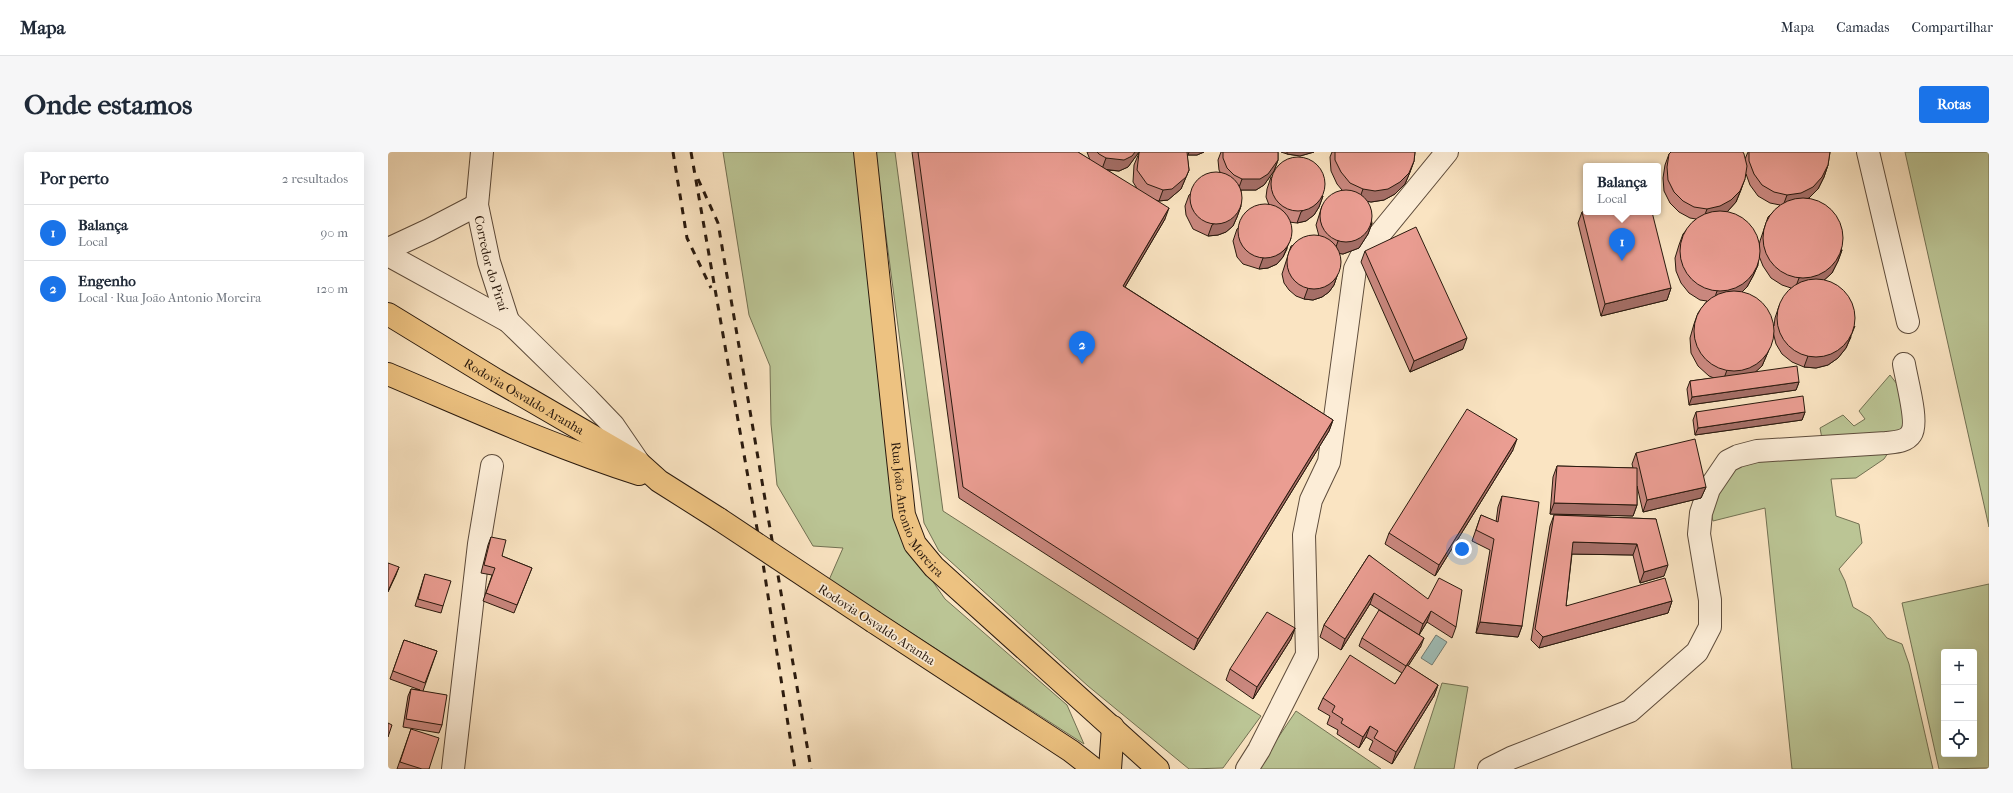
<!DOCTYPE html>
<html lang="pt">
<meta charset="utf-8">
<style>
:root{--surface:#fff;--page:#f6f6f7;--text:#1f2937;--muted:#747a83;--line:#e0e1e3;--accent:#1a73e8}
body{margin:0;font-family:"IM FELL French Canon",serif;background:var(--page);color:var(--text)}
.controls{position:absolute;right:12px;bottom:12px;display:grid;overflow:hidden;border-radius:4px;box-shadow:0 4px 16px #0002}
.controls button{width:36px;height:36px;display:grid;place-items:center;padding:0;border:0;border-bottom:1px solid var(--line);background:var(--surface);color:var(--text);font:20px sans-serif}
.you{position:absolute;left:1074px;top:397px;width:14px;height:14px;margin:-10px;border:3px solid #fff;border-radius:50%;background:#1a73e8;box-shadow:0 0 0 6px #1a73e833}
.badge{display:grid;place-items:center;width:26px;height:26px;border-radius:50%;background:var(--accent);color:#fff;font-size:13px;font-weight:700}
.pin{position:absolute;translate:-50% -33px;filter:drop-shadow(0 1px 2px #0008)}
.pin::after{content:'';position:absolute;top:21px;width:14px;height:12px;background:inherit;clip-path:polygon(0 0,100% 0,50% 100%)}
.popup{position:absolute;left:1195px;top:11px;width:78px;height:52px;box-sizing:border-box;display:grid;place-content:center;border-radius:4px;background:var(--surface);filter:drop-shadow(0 1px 3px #0005);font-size:13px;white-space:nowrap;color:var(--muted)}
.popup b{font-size:15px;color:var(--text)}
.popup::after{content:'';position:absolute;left:50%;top:100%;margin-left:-8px;border:8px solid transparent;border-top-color:var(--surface)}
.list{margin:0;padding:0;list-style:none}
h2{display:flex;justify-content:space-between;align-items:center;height:52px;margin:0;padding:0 16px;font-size:17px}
h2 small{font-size:13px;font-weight:400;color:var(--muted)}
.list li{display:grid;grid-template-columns:26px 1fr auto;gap:12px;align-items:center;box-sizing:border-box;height:56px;padding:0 16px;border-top:1px solid var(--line)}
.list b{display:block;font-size:15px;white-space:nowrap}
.list p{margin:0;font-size:13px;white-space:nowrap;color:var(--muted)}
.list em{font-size:13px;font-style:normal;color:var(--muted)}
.icon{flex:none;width:22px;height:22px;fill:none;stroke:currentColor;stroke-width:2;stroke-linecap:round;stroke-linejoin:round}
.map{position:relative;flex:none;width:1601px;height:617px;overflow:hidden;border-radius:4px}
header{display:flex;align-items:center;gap:24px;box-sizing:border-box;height:56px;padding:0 20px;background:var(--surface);border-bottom:1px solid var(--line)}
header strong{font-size:19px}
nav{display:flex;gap:22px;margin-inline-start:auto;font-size:14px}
.intro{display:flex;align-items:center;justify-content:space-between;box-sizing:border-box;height:96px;padding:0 24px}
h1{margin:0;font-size:28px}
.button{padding:10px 18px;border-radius:4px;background:var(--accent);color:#fff;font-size:14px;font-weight:700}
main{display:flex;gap:24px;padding:0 24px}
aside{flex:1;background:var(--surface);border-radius:4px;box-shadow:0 4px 16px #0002}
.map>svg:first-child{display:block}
.green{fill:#bbc595;stroke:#727052;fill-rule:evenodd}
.water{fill:#9fbeb8;stroke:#707c74}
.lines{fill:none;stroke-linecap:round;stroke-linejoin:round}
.minor-casing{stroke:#5e4c3b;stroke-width:24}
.major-casing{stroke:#2a1a0e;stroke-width:24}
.highway-casing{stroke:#2a1a0e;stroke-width:24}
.minor{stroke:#fcedd7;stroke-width:22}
.major{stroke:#edc281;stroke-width:22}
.highway{stroke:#edc281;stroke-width:22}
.rail{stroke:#2a1a0e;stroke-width:3;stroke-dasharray:7 7;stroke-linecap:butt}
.highway-bridge-casing{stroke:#2a1a0e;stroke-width:24;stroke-linecap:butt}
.highway-bridge{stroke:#edc281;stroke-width:22}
.wall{fill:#c9877e;stroke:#2a1a0e;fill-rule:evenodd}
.shaded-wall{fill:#a46e66;stroke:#2a1a0e}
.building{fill:#ea9d92;stroke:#2a1a0e}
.labels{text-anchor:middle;stroke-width:3.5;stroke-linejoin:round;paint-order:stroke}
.street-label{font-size:13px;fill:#2a1a0e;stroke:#fcedd7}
</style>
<header>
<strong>Mapa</strong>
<nav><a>Mapa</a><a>Camadas</a><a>Compartilhar</a></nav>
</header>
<div class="intro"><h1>Onde estamos</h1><a class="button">Rotas</a></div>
<main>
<aside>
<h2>Por perto<small>2 resultados</small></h2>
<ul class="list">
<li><span class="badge">1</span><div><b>Balança</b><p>Local</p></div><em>90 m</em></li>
<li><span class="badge">2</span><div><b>Engenho</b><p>Local · Rua João Antonio Moreira</p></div><em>120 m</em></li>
</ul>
</aside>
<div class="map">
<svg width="1601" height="617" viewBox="0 0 1601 617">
<rect width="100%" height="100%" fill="#fae4c2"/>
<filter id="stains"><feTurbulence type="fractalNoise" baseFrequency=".005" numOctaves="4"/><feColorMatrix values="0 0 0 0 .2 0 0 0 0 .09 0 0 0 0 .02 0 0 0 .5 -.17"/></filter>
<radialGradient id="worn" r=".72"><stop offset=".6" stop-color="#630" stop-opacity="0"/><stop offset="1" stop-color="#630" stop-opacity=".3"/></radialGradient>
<!-- green -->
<g class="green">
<polygon points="335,0 467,0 511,381 557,447 679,553 696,592 441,428 455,396 425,394 389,333 383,272 382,214 361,163"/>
<polygon points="487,0 507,0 555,359 873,564 835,616 801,617 700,534 551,399 536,371"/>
<polygon points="1517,0 1601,0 1601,375"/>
<polygon points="1502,223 1529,258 1496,307 1468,326 1443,327 1448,364 1471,372 1474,391 1451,417 1457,429 1465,455 1482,465 1499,486 1514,492 1521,512 1545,617 1404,617 1377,356 1325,369 1318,341 1340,314 1435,292 1432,276 1455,263 1466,274 1477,267 1471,259"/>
<path d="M1601,432V616L1551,617L1514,451ZM1556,500H1586V602H1556Z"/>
<polygon points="1054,531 1080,535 1066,617 1026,617"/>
<polygon points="908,559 993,617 869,617"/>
</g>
<!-- water -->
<polygon class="water" points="1048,483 1059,490 1044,513 1033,506"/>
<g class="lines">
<defs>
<g id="minor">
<path id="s1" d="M94,0L89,53L101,110L120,169"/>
<polyline points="1480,0 1520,170"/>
<polyline points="0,97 41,78 89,53"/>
<polyline points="0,103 120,169 200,247 225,273 251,311"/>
<polyline points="65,617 91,392 104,314"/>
<polyline points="859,617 871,598 919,503 916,383 923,348 941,310 967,117 973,105 1059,0"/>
<path d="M1101,617L1123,606L1242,559L1309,500L1322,475V448L1311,382L1313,361L1321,337L1340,309L1350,304L1369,299L1498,291C1506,290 1518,290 1523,282C1531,271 1518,226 1516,212"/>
</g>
<g id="major">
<path id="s2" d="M477,0L516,363L527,392L546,415L770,617"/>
<polyline points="722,617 725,575"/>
</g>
<g id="highway">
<path id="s3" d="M0,162L108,228L251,311L271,329L331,367"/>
<path d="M0,222C83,257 166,295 251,322"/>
<polyline points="486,470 683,599 706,617"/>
</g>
</defs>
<!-- minor casing -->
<use href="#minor" class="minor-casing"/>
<!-- major casing -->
<use href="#major" class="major-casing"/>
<!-- highway casing -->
<use href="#highway" class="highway-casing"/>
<!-- minor -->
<use href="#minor" class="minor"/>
<!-- major -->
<use href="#major" class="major"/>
<!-- highway -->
<use href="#highway" class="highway"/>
<!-- rail -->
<g class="rail">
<polyline points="285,0 299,86 323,136"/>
<polyline points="303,0 374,405 407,617"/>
<polyline points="310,27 330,71 423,617"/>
</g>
<defs>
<polyline id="highway-bridge" points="331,367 486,470"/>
</defs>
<!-- highway-bridge casing -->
<use href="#highway-bridge" class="highway-bridge-casing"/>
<!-- highway-bridge -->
<use href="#highway-bridge" class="highway-bridge"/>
</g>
<!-- wall -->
<g class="wall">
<polygon points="524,0 690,0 702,8 699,0 751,0 740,15 731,19 719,18 750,38 745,30 746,13 751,1 752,0 816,0 809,3 799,3 801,18 793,37 780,48 771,49 767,48 777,67 737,135 945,268 941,279 806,498 571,346"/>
<polygon points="833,0 890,0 890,8 886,19 876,33 868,38 853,38 853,54 849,65 845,74 838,80 830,83 820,84 805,77 798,63 797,54 801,43 832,20 831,18 830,8"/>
<polygon points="893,0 926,0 912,4 899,2"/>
<polygon points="944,0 1027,0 1026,9 1022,20 1017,32 1007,42 996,48 983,50 979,49 984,71 980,82 971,96 955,102 950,101 950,121 946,133 941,140 934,145 925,148 916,147 908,144 901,138 896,131 894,122 903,94 931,84 928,73 934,54 954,38 949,32 943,19 942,5"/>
<path d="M1360,0H1442L1440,13L1436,25L1430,37L1421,46L1454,98L1450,109L1444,121L1436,128L1463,185L1458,196L1450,206L1440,213L1428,216L1416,215L1404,210L1394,202L1388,192L1385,180L1384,189L1380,200L1374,214L1367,220L1411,230L1408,238L1301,253L1299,237L1302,229L1326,226L1321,224L1310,214L1303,201L1302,186L1306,172L1310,161L1319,149L1312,148L1301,141L1293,131L1288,119L1287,106L1291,93L1295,82L1308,67L1302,66L1291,60L1282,51L1276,39L1275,26L1277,13L1281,2L1357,7ZM1358,22L1362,33L1370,44L1382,51L1392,53L1380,65L1372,89L1371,94L1339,60L1348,50L1353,38ZM1371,104L1375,114L1383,126L1394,133L1403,136L1391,154L1387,166L1386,174L1354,140L1359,135L1365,124L1370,113Z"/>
<polygon points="883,25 935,44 931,55 926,63 918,69 909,71 901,70 899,97 895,105 889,112 880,116 871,117 855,112 849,105 845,89 849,77 881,53 878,45 879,37"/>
<polygon points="1194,60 1283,136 1279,148 1213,164 1190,71"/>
<polygon points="977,99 1075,197 1022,220 973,110"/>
<polygon points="1308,260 1417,260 1414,268 1307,283 1305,268"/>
<polygon points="1125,298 1047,424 997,392 1001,381"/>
<polygon points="1248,301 1318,335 1313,346 1255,360 1249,334 1249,353 1245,364 1162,362 1165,325 1169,314 1245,316 1244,312"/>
<polygon points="1114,344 1134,474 1130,485 1088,481 1102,398 1084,389 1093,363 1108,370 1110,355"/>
<polygon points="1166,363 1268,367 1276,424 1252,431 1245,403 1184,402 1178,454 1284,449 1280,461 1151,496 1143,488 1162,374"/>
<polygon points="103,385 114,404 144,416 126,461 95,449 104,423 93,421 100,393"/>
<polygon points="981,403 1068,475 1064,486 1039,470 1031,483 982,452 953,498 932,485 936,473"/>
<polygon points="37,422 55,454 53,461 27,454"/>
<polygon points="907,476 903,487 865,547 838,528 842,517"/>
<polygon points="974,486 1033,494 1020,514 1050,533 1046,544 1004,612 981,598 985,589 978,585 971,596 949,582 950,578 939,572 942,564 930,557 935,546 1007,532 1014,521 971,494"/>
<polygon points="16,488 49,499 35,539 54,573 51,581 15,575 20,544 23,537 32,538 2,527"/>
<polygon points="23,577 41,617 9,617"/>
</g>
<!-- shaded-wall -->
<g class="shaded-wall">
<polygon points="747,0 751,0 740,15 731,19 714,17 718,6"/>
<polygon points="801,0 816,0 809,3 800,3"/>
<polygon points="899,0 926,0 912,4 899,2"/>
<polygon points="890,8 886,19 876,33 868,38 850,38 854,27"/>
<polygon points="1026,9 1022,20 1017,32 1007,42 996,48 983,50 971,48 975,37"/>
<polygon points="1440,13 1436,25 1430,37 1421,46 1395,54 1399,43"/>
<polygon points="801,18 793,37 780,48 771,49 775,38"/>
<polygon points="1357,27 1348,50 1339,60 1315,68 1319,57"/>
<polygon points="935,44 931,55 926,63 918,69 909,71 913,60"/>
<polygon points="853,54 849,65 845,74 838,80 830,83 820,84 824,73"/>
<polygon points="781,56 777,67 731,145 735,134"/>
<polygon points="984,71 980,82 971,96 955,102 946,101 950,89"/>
<polygon points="903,86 895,105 889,112 880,116 871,117 875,106"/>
<polygon points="1454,98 1450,109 1444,121 1433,131 1407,137 1411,126"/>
<polygon points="1370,113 1365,124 1359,135 1350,144 1325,151 1329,139"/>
<polygon points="950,121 946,133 941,140 934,145 925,148 916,147 920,136"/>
<polygon points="1283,136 1279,148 1213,164 1217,152"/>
<polygon points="1467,174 1458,196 1450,206 1440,213 1428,216 1416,215 1420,204"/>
<polygon points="1079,186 1075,197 1022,220 1026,209"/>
<polygon points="1384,189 1380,200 1374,214 1363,224 1335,229 1339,218"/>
<polygon points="1411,230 1408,238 1301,253 1304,245"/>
<polygon points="1417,260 1414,268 1307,283 1310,276"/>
<polygon points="945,268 941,279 806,498 810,487"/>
<polygon points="1129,287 1125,298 1047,424 1051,413"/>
<polygon points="1318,335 1313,346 1255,360 1259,348"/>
<polygon points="1166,351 1249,353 1245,364 1162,362"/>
<polygon points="1185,390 1249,392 1245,403 1181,402"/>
<polygon points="1280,413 1276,424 1252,431 1256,420"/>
<polygon points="11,415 8,423 0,440 0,439"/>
<polygon points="986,441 982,452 953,498 957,487"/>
<polygon points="1284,449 1280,461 1151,496 1155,485"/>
<polygon points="1043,459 1039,470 1031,483 1035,472"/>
<polygon points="1092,470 1134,474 1130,485 1088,481"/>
<polygon points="907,476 903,487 865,547 869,535"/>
<polygon points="1036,486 1033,494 1015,522 1018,514"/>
<polygon points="1050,533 1046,544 1004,612 1008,600"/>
<polygon points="982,574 978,585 971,596 975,585"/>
</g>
<!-- building -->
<g class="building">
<polygon points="530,0 690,0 781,56 735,134 945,268 810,487 575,335"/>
<polygon points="709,0 747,0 744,4 736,8 718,6 711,2"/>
<polygon points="752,0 799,0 801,18 798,25 784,37 775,38 759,32 749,18 751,1"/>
<polygon points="835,0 890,0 890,8 880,22 872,27 854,27 846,23 839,16 835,6"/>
<polygon points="947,0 1027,0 1026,9 1021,21 1012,30 1000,37 987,39 975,37 962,31 953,20 947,8"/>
<polygon points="1283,0 1355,0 1356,2 1359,14 1357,27 1352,39 1343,48 1332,54 1319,57 1306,55 1295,49 1286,40 1280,28 1279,15 1281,2"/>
<polygon points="1361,0 1442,0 1440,13 1434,25 1425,35 1413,41 1399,43 1386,40 1374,33 1366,22 1361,9"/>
<circle cx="910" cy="32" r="27"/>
<circle cx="828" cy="46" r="26"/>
<circle cx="958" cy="64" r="26"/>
<circle cx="1415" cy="86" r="40"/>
<circle cx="877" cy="79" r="27"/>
<circle cx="1332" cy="99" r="40"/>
<polygon points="1198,59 1198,60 1264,60 1283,136 1217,152 1194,60"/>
<polygon points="1028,75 1079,186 1026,209 977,99"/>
<circle cx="926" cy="110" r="27"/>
<circle cx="1428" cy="166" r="39"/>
<circle cx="1346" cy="179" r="40"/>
<polygon points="1409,214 1411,230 1304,245 1302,229"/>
<polygon points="1415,244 1417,260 1310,276 1308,260"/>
<polygon points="1079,257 1129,287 1051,413 1001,381"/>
<polygon points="1307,287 1318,335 1259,348 1248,301"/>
<polygon points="1169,314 1249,316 1249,353 1166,351"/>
<polygon points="1114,344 1151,350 1134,474 1092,470 1106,387 1088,378 1093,363 1110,370"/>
<polygon points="1166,363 1268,367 1280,413 1256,420 1249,392 1185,390 1178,454 1277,426 1284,449 1155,485 1147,477"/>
<polygon points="103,385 118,388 114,404 144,416 129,453 98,441 107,416 96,413"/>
<polygon points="981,403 1040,447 1051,426 1074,438 1068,475 1043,459 1035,472 986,441 957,487 936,473"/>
<polygon points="0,411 11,415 0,439"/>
<polygon points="37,422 63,429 55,454 30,447"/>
<polygon points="991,458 1036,486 1018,514 974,486"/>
<polygon points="879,460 907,476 869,535 842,517"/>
<polygon points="16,488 49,499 37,531 5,519"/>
<polygon points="962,503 1007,532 1019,513 1050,533 1008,600 986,586 990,579 982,574 975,585 953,571 955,567 944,560 947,554 935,546"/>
<polygon points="23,537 59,543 54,573 18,567"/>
<polygon points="0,571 4,573 0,585"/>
<polygon points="23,577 51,586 41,617 34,617 12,610"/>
</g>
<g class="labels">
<!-- street labels -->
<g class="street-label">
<text dy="5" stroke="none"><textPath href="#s1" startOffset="113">Corredor do Piraí</textPath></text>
<text dy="5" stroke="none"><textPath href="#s3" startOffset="159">Rodovia Osvaldo Aranha</textPath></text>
<text dy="5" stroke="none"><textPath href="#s2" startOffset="364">Rua João Antonio Moreira</textPath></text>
<text transform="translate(489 472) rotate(33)" y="5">Rodovia Osvaldo Aranha</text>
</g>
</g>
<rect width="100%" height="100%" filter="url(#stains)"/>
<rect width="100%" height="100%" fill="url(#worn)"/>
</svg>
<div class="controls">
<button>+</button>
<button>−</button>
<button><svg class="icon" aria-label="locate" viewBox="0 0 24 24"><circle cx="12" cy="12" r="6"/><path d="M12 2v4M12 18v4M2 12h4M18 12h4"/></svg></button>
</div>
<div class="you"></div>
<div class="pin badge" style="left:1234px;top:109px">1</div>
<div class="popup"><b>Balança</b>Local</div>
<div class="pin badge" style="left:694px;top:212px">2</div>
</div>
</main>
